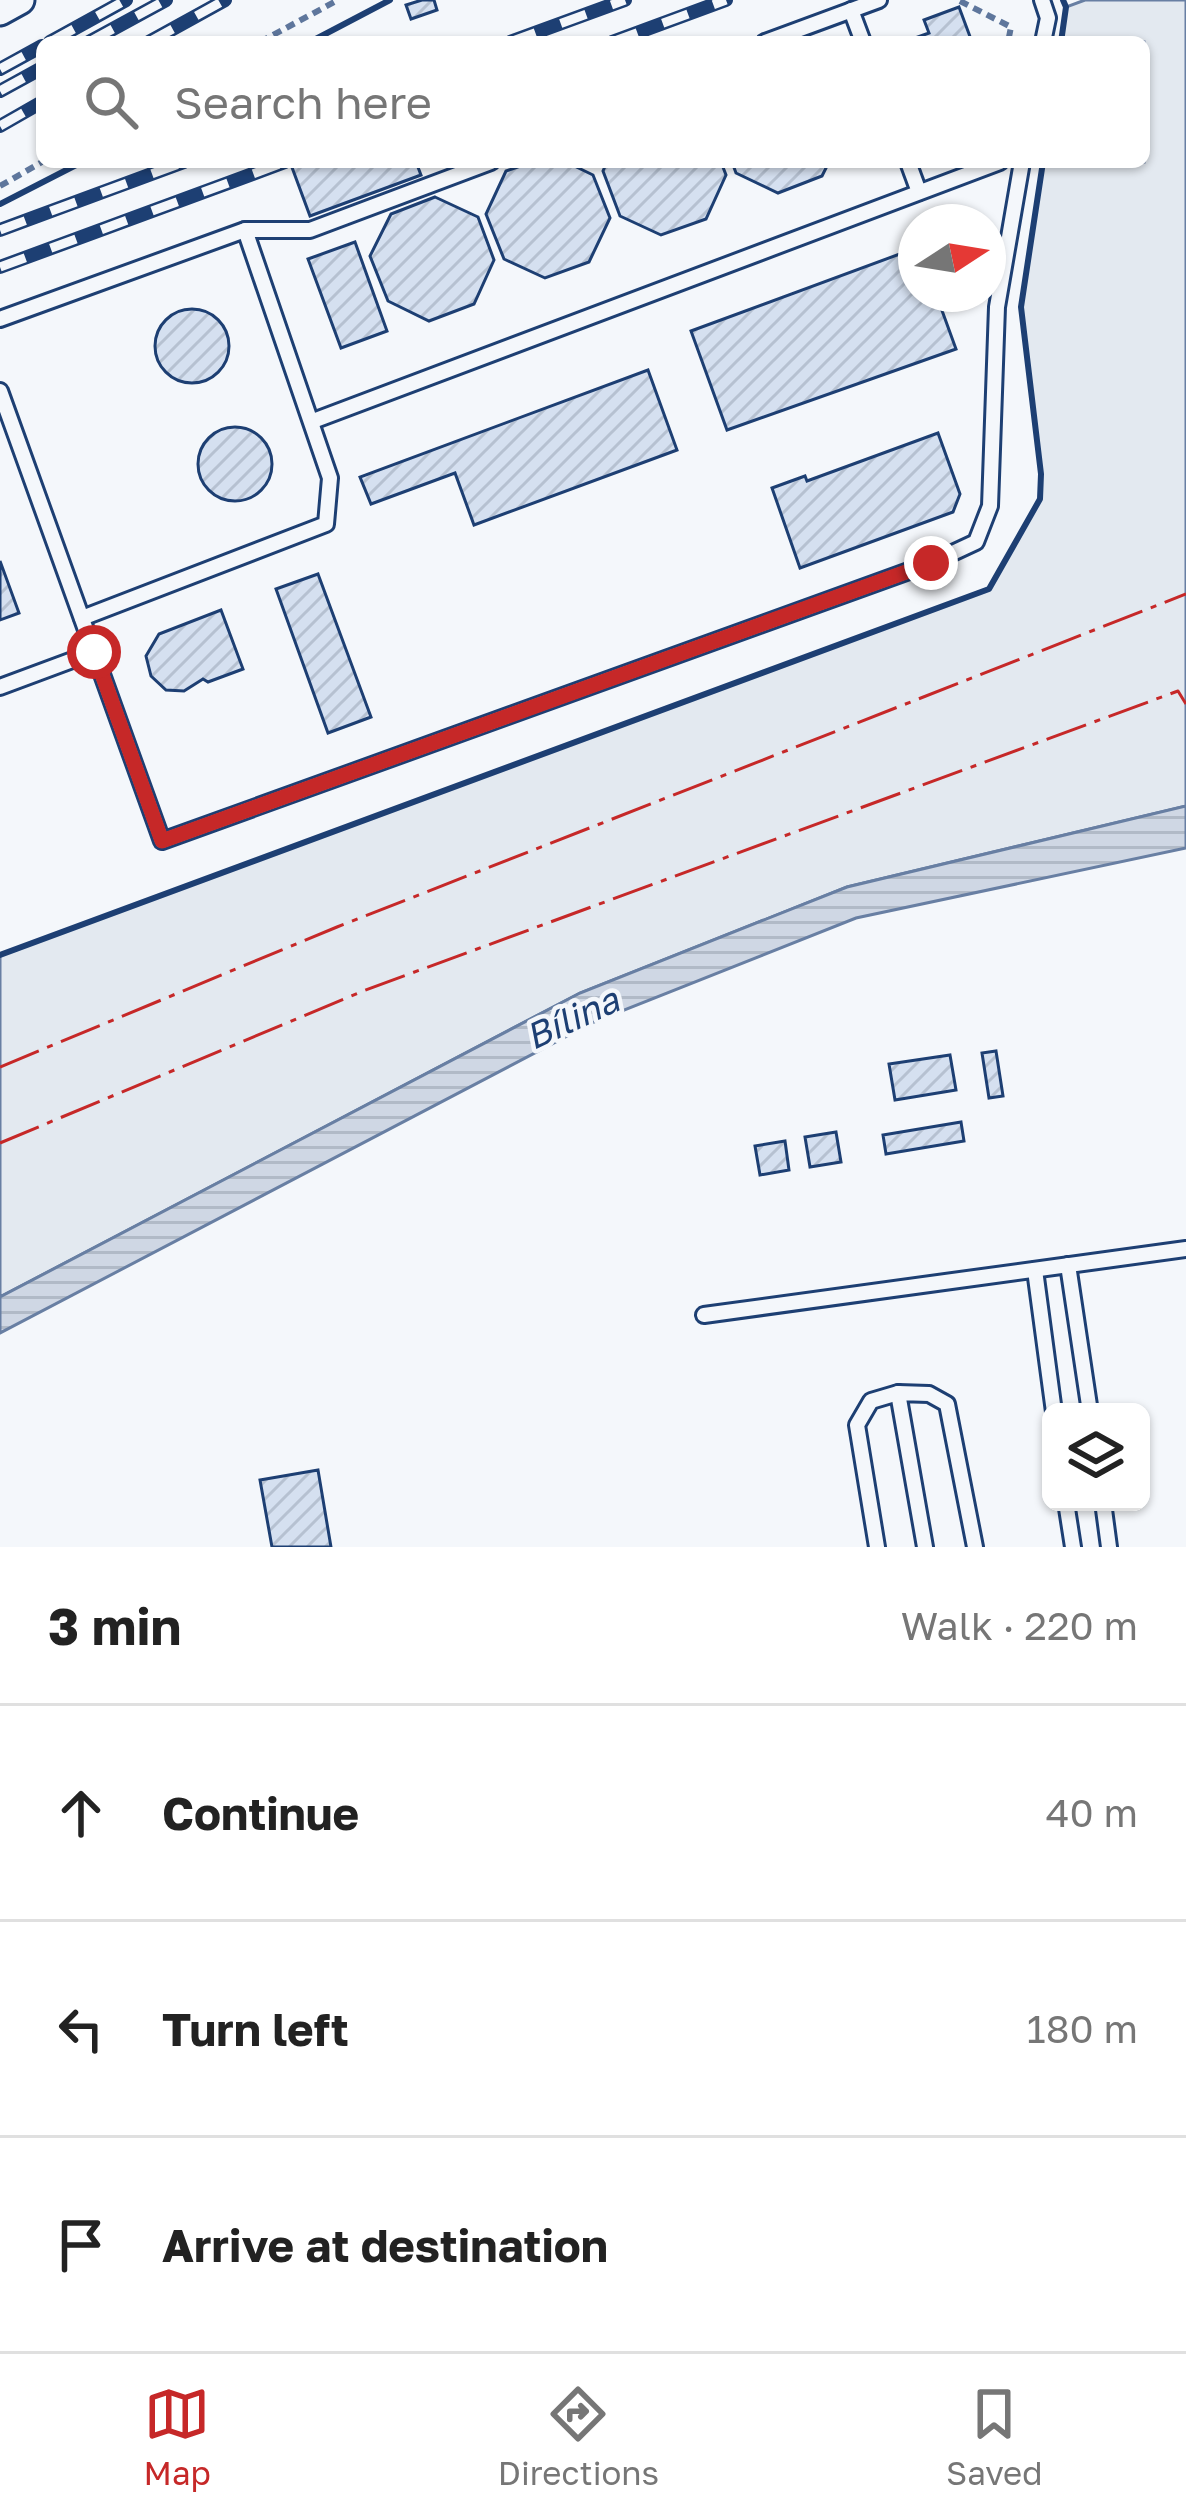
<!DOCTYPE html>
<meta charset="utf-8">
<style>
:root{--surface:#fff;--page:#f6f6f6;--text:#222;--muted:#767676;--line:#e0e0e0;--accent:#c62828}
body{margin:0;font-family:"Golos Text",sans-serif;background:var(--page);color:var(--text)}
.controls{position:absolute;right:36px;bottom:36px;display:grid;overflow:hidden;border-radius:18px;box-shadow:0 3px 9px #0004}
.controls button{width:108px;height:108px;display:grid;place-items:center;padding:0;border:0;border-bottom:3px solid var(--line);background:var(--surface);color:var(--text);font:60px sans-serif}
.compass{position:absolute;left:898px;top:204px;width:108px;height:108px;border-radius:50%;background:var(--surface);box-shadow:0 3px 9px #0004;rotate:78deg}
.stop{position:absolute;width:36px;height:36px;margin:-27px;border:9px solid #c62828;border-radius:50%;background:#fff}
.stop.end{background:#c62828;border-color:#fff;box-shadow:0 3px 12px #0008}
.list{margin:0;padding:0;list-style:none}
h2{display:flex;justify-content:space-between;align-items:center;height:156px;margin:0;padding:0 48px;font-size:51px}
h2 small{font-size:39px;font-weight:400;color:var(--muted)}
.list li{display:grid;grid-template-columns:78px 1fr auto;gap:36px;align-items:center;box-sizing:border-box;height:216px;padding:0 48px;border-top:3px solid var(--line)}
.list b{display:block;font-size:45px;white-space:nowrap}
.list em{font-size:39px;font-style:normal;color:var(--muted)}
.icon{flex:none;width:66px;height:66px;fill:none;stroke:currentColor;stroke-width:2;stroke-linecap:round;stroke-linejoin:round}
.map{position:relative;flex:none;width:1186px;height:1547px;overflow:hidden}
.search{position:absolute;background:var(--surface);box-shadow:0 3px 9px #0004;left:36px;right:36px;top:36px;height:132px;display:flex;align-items:center;gap:30px;box-sizing:border-box;padding:0 42px;border-radius:18px;color:var(--muted);font-size:45px}
.sheet{height:804px;background:var(--surface)}
nav{display:flex;justify-content:space-around;align-items:center;box-sizing:border-box;height:168px;border-top:3px solid var(--line);background:var(--surface);font-size:33px;color:var(--muted)}
nav a{display:grid;justify-items:center;gap:6px}
nav .on{color:var(--accent)}
.map>svg:first-child{display:block}
.grass{fill:#e3e9f0;stroke:#687fa3;stroke-width:3}
.water{fill:url(#water-rules);stroke:#687fa3;stroke-width:3}
.building{fill:url(#building-hatch);stroke:#1d3f73;stroke-width:3}
.lines{fill:none;stroke-linecap:round;stroke-linejoin:round}
.service-casing{stroke:#1d3f73;stroke-width:20}
.minor-casing{stroke:#1d3f73;stroke-width:33}
.path{stroke:#5e769c;stroke-width:6;stroke-dasharray:9 6;stroke-linecap:butt}
.service{stroke:#f4f7fb;stroke-width:14}
.minor{stroke:#f4f7fb;stroke-width:27}
.rail-casing{stroke:#1d3f73;stroke-width:14}
.rail{stroke:#f4f7fb;stroke-width:9;stroke-dasharray:27;stroke-linecap:butt}
.wall{stroke:#1d3f73;stroke-width:6}
.power{stroke:#c62828;stroke-width:3;stroke-dasharray:42 9 6 9;stroke-linecap:butt}
.route{stroke:#c62828;stroke-width:15}
.labels{text-anchor:middle;stroke-width:9;stroke-linejoin:round;paint-order:stroke}
.water-label{font-size:36px;font-style:italic;fill:#1d3f73;stroke:#f4f7fb}
</style>
<div class="map">
<svg width="1186" height="1547" viewBox="0 0 1186 1547">
<defs>
<pattern id="water-rules" width="6" height="5" patternUnits="userSpaceOnUse" patternTransform="scale(3)"><rect width="6" height="5" fill="#cfd7e4"/><path d="M0 2.5h6" fill="none" stroke="#b1bac7"/></pattern>
<pattern id="building-hatch" width="6" height="6" patternUnits="userSpaceOnUse" patternTransform="scale(3)"><rect width="6" height="6" fill="#d5e0f0"/><path d="M-1 1l2-2M0 6l6-6M5 7l2-2" fill="none" stroke="#b6c1d1"/></pattern>
</defs>
<rect width="100%" height="100%" fill="#f4f7fb"/>
<!-- grass -->
<polygon class="grass" points="1085,0 1186,0 1186,806 847,887 580,993 0,1297 0,955 989,589 1040,499 1041,474 1021,307 1043,162 1144,162 1144,42 1061,42 1066,7"/>
<!-- water -->
<polygon class="water" points="1186,806 1186,848 856,918 594,1022 0,1333 0,1297 580,993 847,887"/>
<!-- building -->
<g class="building">
<polygon points="422,0 434,0 437,10 411,19 406,5"/>
<polygon points="959,7 972,42 904,42 929,33 924,20"/>
<polygon points="290,162 416,162 421,175 310,216"/>
<polygon points="532,162 566,162 593,175 610,218 589,262 545,278 504,259 486,214 506,171"/>
<polygon points="607,162 721,162 726,175 706,219 661,235 620,216 603,171"/>
<polygon points="732,162 829,162 822,176 778,193 736,173"/>
<polygon points="435,197 478,217 494,260 474,304 429,321 388,301 370,256 391,214"/>
<polygon points="355,242 387,331 341,348 308,259"/>
<polygon points="916,248 916,294 936,294 956,349 727,430 691,331"/>
<circle cx="192" cy="346" r="37"/>
<polygon points="648,370 677,450 474,525 455,473 371,504 360,477"/>
<circle cx="235" cy="464" r="37"/>
<polygon points="938,433 960,494 953,512 800,568 772,488 805,476 807,481"/>
<polygon points="0,561 19,613 0,620"/>
<polygon points="318,574 371,717 328,733 276,589"/>
<polygon points="221,610 243,669 208,682 203,679 184,691 166,690 151,676 146,656 159,634"/>
<polygon points="996,1051 1003,1096 989,1098 982,1053"/>
<polygon points="950,1055 956,1090 895,1100 889,1064"/>
<polygon points="961,1122 964,1141 886,1154 883,1135"/>
<polygon points="836,1132 841,1162 810,1167 805,1137"/>
<polygon points="785,1141 789,1170 760,1175 755,1146"/>
<polygon points="318,1470 331,1547 272,1547 260,1480"/>
</g>
<g class="lines">
<defs>
<g id="service">
<polyline points="1042,0 1048,18 1043,42"/>
<polyline points="851,10 863,42"/>
<polyline points="765,42 879,0"/>
<polyline points="908,162 919,192"/>
<polyline points="0,319 245,230 310,230 491,162"/>
<polyline points="0,391 162,841 931,563 976,542 990,506 997,307 1022,162"/>
<polyline points="313,421 1000,162"/>
<polyline points="82,618 326,524 330,478 245,230"/>
<polyline points="0,687 94,652"/>
<polyline points="1068,1265 1090,1412"/>
<polyline points="1035,1270 1054,1412"/>
<polyline points="704,1315 1186,1249"/>
<polyline points="1066,1502 1073,1547"/>
<polyline points="1103,1502 1109,1547"/>
<polyline points="877,1547 857,1425 871,1401 898,1393"/>
<polyline points="925,1547 898,1393 929,1394 947,1404 975,1547"/>
</g>
<polyline id="minor" points="0,11 20,0"/>
</defs>
<!-- service casing -->
<use href="#service" class="service-casing"/>
<!-- minor casing -->
<use href="#minor" class="minor-casing"/>
<!-- path -->
<g class="path">
<polyline points="960,1 1011,27 1008,42"/>
<polyline points="260,42 338,0"/>
<polyline points="0,186 42,162"/>
</g>
<!-- service -->
<use href="#service" class="service"/>
<!-- minor -->
<use href="#minor" class="minor"/>
<defs>
<g id="rail">
<polyline points="50,42 126,0"/>
<polyline points="89,42 166,0"/>
<polyline points="149,42 225,0"/>
<polyline points="510,42 625,0"/>
<polyline points="612,42 726,0"/>
<polyline points="0,69 42,46"/>
<polyline points="0,91 42,68"/>
<polyline points="0,126 42,102"/>
<polyline points="0,230 184,162"/>
<polyline points="0,267 285,162"/>
</g>
</defs>
<!-- rail casing -->
<use href="#rail" class="rail-casing"/>
<!-- rail -->
<use href="#rail" class="rail"/>
<!-- wall -->
<g class="wall">
<polyline points="310,42 390,0"/>
<polyline points="1061,42 1066,7 1063,0"/>
<polyline points="0,204 82,162"/>
<polyline points="0,955 989,589 1040,499 1041,474 1021,307 1043,162"/>
</g>
<!-- power -->
<g class="power">
<polyline points="0,1067 337,927 1186,594"/>
<polyline points="0,1143 363,991 1178,691 1186,704"/>
</g>
</g>
<g class="lines">
<!-- route -->
<polyline class="route" points="94,652 162,841 931,563"/>
</g>
<g class="labels">
<!-- water labels -->
<g class="water-label">
<text transform="translate(572 1018) rotate(-25)" y="13">Bílina</text>
</g>
</g>
</svg>
<div class="controls">
<button><svg class="icon" aria-label="layers" viewBox="0 0 24 24"><path d="M12 4l9 5-9 5-9-5zM3 14l9 5 9-5"/></svg></button>
</div>
<svg class="compass" viewBox="-18 -18 36 36"><path d="M0-13l5 13h-10z" fill="#e53935"/><path d="M0 13l5-13h-10z" fill="#767676"/></svg>
<div class="stop" style="left:94px;top:652px"></div>
<div class="stop end" style="left:931px;top:563px"></div>
<div class="search"><svg class="icon" aria-label="search" viewBox="0 0 24 24"><circle cx="10" cy="10" r="6"/><path d="M15 15l6 6"/></svg>Search here</div>
</div>
<section class="sheet">
<h2>3 min<small>Walk · 220 m</small></h2>
<ul class="list">
<li><svg class="icon" aria-label="ahead" viewBox="0 0 24 24"><path d="M12 20V5M6 11l6-6 6 6"/></svg><div><b>Continue</b></div><em>40 m</em></li>
<li><svg class="icon" aria-label="left" viewBox="0 0 24 24"><path d="M17 20v-9H6M10 6l-5 5 5 5"/></svg><div><b>Turn left</b></div><em>180 m</em></li>
<li><svg class="icon" aria-label="arrive" viewBox="0 0 24 24"><path d="M6 21V4h12l-3 4 3 4H6"/></svg><div><b>Arrive at destination</b></div></li>
</ul>
</section>
<nav>
<a class="on"><svg class="icon" aria-label="map" viewBox="0 0 24 24"><path d="M3 6l6-2 6 2 6-2v14l-6 2-6-2-6 2zM9 4v14M15 6v14"/></svg>Map</a>
<a><svg class="icon" aria-label="directions" viewBox="0 0 24 24"><path d="M12 3l9 9-9 9-9-9zM9 14v-3h6M13 9l2 2-2 2"/></svg>Directions</a>
<a><svg class="icon" aria-label="saved" viewBox="0 0 24 24"><path d="M7 4h10v16l-5-4-5 4z"/></svg>Saved</a>
</nav>
